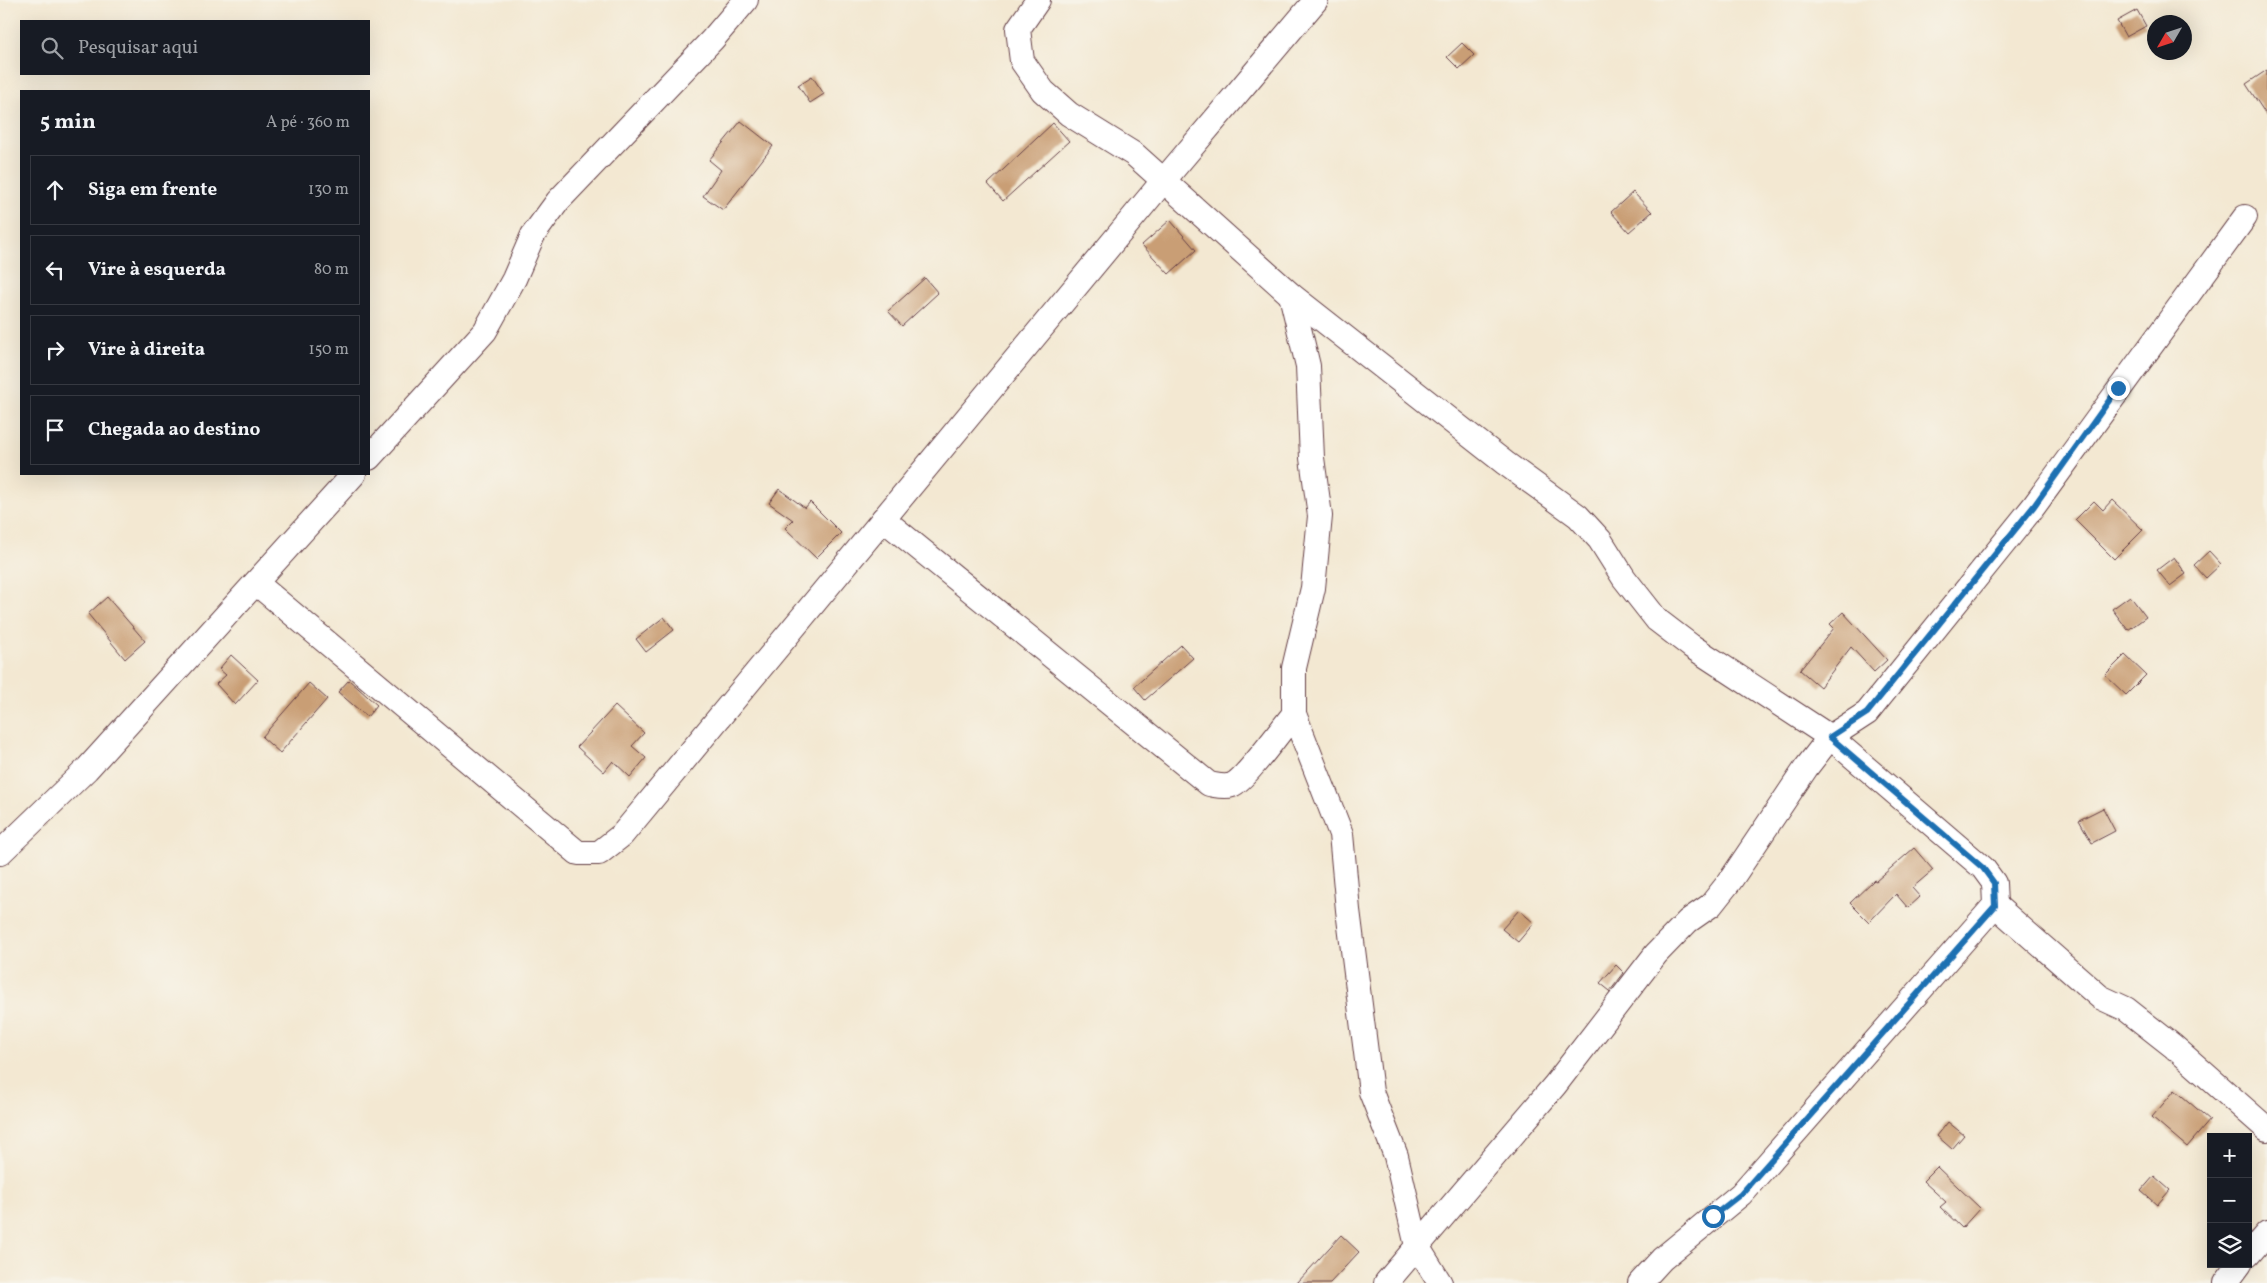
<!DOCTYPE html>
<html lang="pt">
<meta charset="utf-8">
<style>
:root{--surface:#171b24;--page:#20242c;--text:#f1f3f6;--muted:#9ea1a6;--line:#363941}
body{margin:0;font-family:Vollkorn,serif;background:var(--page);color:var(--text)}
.controls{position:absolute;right:15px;bottom:15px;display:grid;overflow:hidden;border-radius:0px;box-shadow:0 5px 20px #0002}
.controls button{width:45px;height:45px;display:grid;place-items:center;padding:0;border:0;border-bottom:1px solid var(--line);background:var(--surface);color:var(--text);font:25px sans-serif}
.compass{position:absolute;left:2147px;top:15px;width:45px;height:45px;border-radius:50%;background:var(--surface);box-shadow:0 5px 20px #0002;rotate:231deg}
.stop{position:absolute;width:15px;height:15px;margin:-11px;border:4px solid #1f6fb2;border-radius:50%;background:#fff}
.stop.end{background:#1f6fb2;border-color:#fff;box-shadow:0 1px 5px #0008}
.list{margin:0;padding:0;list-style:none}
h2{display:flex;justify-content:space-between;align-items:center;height:65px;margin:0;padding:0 20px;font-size:21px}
h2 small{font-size:16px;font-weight:400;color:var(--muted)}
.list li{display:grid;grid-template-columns:32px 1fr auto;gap:15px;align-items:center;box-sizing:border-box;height:70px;margin:0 10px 10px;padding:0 10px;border:1px solid var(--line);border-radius:0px}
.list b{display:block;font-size:19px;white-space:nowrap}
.list em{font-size:16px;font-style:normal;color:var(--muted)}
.icon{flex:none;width:28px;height:28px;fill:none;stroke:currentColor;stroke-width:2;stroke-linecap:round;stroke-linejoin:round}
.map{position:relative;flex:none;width:2267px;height:1283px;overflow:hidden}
.search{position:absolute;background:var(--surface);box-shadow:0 5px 20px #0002;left:20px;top:20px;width:350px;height:55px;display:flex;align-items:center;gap:12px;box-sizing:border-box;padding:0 18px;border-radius:0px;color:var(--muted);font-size:19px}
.panel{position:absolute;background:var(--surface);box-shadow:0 5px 20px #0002;left:20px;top:90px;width:350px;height:385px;border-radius:0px}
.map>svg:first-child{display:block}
.building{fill:#c99e75}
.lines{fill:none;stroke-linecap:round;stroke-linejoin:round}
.street-casing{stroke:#633d44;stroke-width:26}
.street{stroke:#fff;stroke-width:24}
.route{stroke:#1f6fb2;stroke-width:6}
</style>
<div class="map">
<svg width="2267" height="1283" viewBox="0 0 2267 1283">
<rect width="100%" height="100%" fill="#f7f3e8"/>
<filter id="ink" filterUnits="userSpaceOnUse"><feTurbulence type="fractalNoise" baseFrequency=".02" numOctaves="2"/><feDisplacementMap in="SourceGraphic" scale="10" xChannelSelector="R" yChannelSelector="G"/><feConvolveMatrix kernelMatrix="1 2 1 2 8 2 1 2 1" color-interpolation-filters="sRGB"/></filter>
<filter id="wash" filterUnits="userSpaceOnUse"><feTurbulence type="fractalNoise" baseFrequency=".0096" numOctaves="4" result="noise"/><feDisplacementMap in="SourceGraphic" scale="20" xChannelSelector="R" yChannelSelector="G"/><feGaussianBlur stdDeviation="1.12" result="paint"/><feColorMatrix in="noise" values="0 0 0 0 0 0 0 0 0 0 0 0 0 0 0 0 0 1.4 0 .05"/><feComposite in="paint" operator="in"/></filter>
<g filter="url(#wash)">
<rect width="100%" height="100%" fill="#f3e8d2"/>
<g id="blocks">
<!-- building -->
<g class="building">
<polygon points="2137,10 2146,26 2126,37 2117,21"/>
<polygon points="1462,43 1474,55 1459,69 1447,57"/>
<polygon points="2267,70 2267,116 2246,84"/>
<polygon points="812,76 824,94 810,103 798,85"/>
<polygon points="741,121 773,146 723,210 703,196 721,170 709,160"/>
<polygon points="1053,123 1069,141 1003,201 988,184"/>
<polygon points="1633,192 1652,212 1629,232 1611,212"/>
<polygon points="1170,220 1196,250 1169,274 1142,245"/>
<polygon points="925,278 938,293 902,326 888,311"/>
<polygon points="779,489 805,508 810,502 841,533 816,558 785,528 793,520 769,503"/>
<polygon points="2112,500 2143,530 2114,559 2075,520 2094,501 2103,510"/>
<polygon points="2209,551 2221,564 2206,578 2194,565"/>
<polygon points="2174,557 2186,574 2170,586 2157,570"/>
<polygon points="2130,596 2146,617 2128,630 2112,609"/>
<polygon points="107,597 145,641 125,659 88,614"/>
<polygon points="1843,612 1887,660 1874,672 1851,647 1820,687 1800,670 1834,628 1830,624"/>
<polygon points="664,617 674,630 646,652 636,639"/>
<polygon points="1181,645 1193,658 1145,700 1134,687"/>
<polygon points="231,655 258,680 235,705 216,684 226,675 219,669"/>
<polygon points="2125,655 2146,675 2126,695 2105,675"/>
<polygon points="349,680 377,705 367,717 338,692"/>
<polygon points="309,683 327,699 280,753 262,737"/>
<polygon points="615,706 644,733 632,746 646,758 630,777 613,761 604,772 577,747"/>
<polygon points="2103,808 2115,831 2092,843 2079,820"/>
<polygon points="1914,848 1933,870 1912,888 1920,897 1908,908 1896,894 1869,922 1850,903 1874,880 1876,881"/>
<polygon points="1519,910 1534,923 1518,942 1502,929"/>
<polygon points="1616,965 1624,973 1610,991 1600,983"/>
<polygon points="2175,1090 2210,1120 2187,1147 2152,1117"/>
<polygon points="1948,1122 1964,1135 1952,1149 1937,1136"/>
<polygon points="1937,1167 1980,1208 1962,1228 1940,1207 1946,1202 1923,1181"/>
<polygon points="2154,1176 2170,1190 2157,1205 2141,1191"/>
<polygon points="1341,1235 1359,1252 1330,1283 1297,1283"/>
</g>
</g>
</g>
<g filter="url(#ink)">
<use href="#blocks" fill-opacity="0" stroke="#633d44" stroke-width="1"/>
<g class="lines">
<defs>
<g id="street">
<polyline points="1038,0 1018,29 1022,61 1043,91 1069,114 1135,155 1291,295 1505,463 1578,516 1600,540 1624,578 1657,620 1691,646 1830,737 1983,868 1994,883 1995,905 1741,1194 1662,1259 1640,1283"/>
<polyline points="1291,295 1308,366 1312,458 1320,516 1313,588 1294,668 1294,714 1341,834 1348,910 1371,1092 1396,1156 1417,1246 1440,1283"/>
<polyline points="369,458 485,331 514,279 533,235 558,201 712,40 746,0"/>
<path d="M883,519L1209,784C1216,785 1224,788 1232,785C1246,779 1282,728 1294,714"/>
<polyline points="256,583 578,853 599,853 622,835 1164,180 1316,0"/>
<polyline points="0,853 87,769 354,474"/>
<polyline points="1995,905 2100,997 2126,1009 2173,1046 2267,1129"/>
<polyline points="2248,1255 2267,1233"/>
<polyline points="1386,1283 1555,1085 1656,954 1688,921 1711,905 1730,881 1806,768 1830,737 1867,713 2034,506 2245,217"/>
<polyline points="2226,1283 2240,1264"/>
</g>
</defs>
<!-- street casing -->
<use href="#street" class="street-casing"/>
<!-- street -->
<use href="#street" class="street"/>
</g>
</g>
<g class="lines" filter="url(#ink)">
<!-- route -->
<polyline class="route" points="1713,1216 1741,1194 1995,906 1994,883 1983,868 1830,737 1867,713 2034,506 2118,388"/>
</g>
</svg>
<div class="controls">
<button>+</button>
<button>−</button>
<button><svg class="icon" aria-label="layers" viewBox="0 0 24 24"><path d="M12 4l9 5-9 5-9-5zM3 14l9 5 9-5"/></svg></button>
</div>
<svg class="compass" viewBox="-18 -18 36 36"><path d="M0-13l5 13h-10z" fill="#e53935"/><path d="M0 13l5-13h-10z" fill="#9ea1a6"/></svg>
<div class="stop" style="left:1713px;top:1216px"></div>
<div class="stop end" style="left:2118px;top:388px"></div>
<div class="search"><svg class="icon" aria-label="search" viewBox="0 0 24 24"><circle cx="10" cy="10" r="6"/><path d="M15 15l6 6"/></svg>Pesquisar aqui</div>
<section class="panel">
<h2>5 min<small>A pé · 360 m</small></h2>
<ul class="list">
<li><svg class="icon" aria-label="ahead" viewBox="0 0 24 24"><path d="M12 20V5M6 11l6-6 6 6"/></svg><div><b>Siga em frente</b></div><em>130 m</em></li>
<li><svg class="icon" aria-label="left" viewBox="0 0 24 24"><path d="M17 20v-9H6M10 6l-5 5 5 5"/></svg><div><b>Vire à esquerda</b></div><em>80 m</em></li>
<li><svg class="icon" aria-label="right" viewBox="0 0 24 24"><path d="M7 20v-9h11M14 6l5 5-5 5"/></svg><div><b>Vire à direita</b></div><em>150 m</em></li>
<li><svg class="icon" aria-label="arrive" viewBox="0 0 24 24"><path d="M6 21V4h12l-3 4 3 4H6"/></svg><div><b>Chegada ao destino</b></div></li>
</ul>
</section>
</div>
